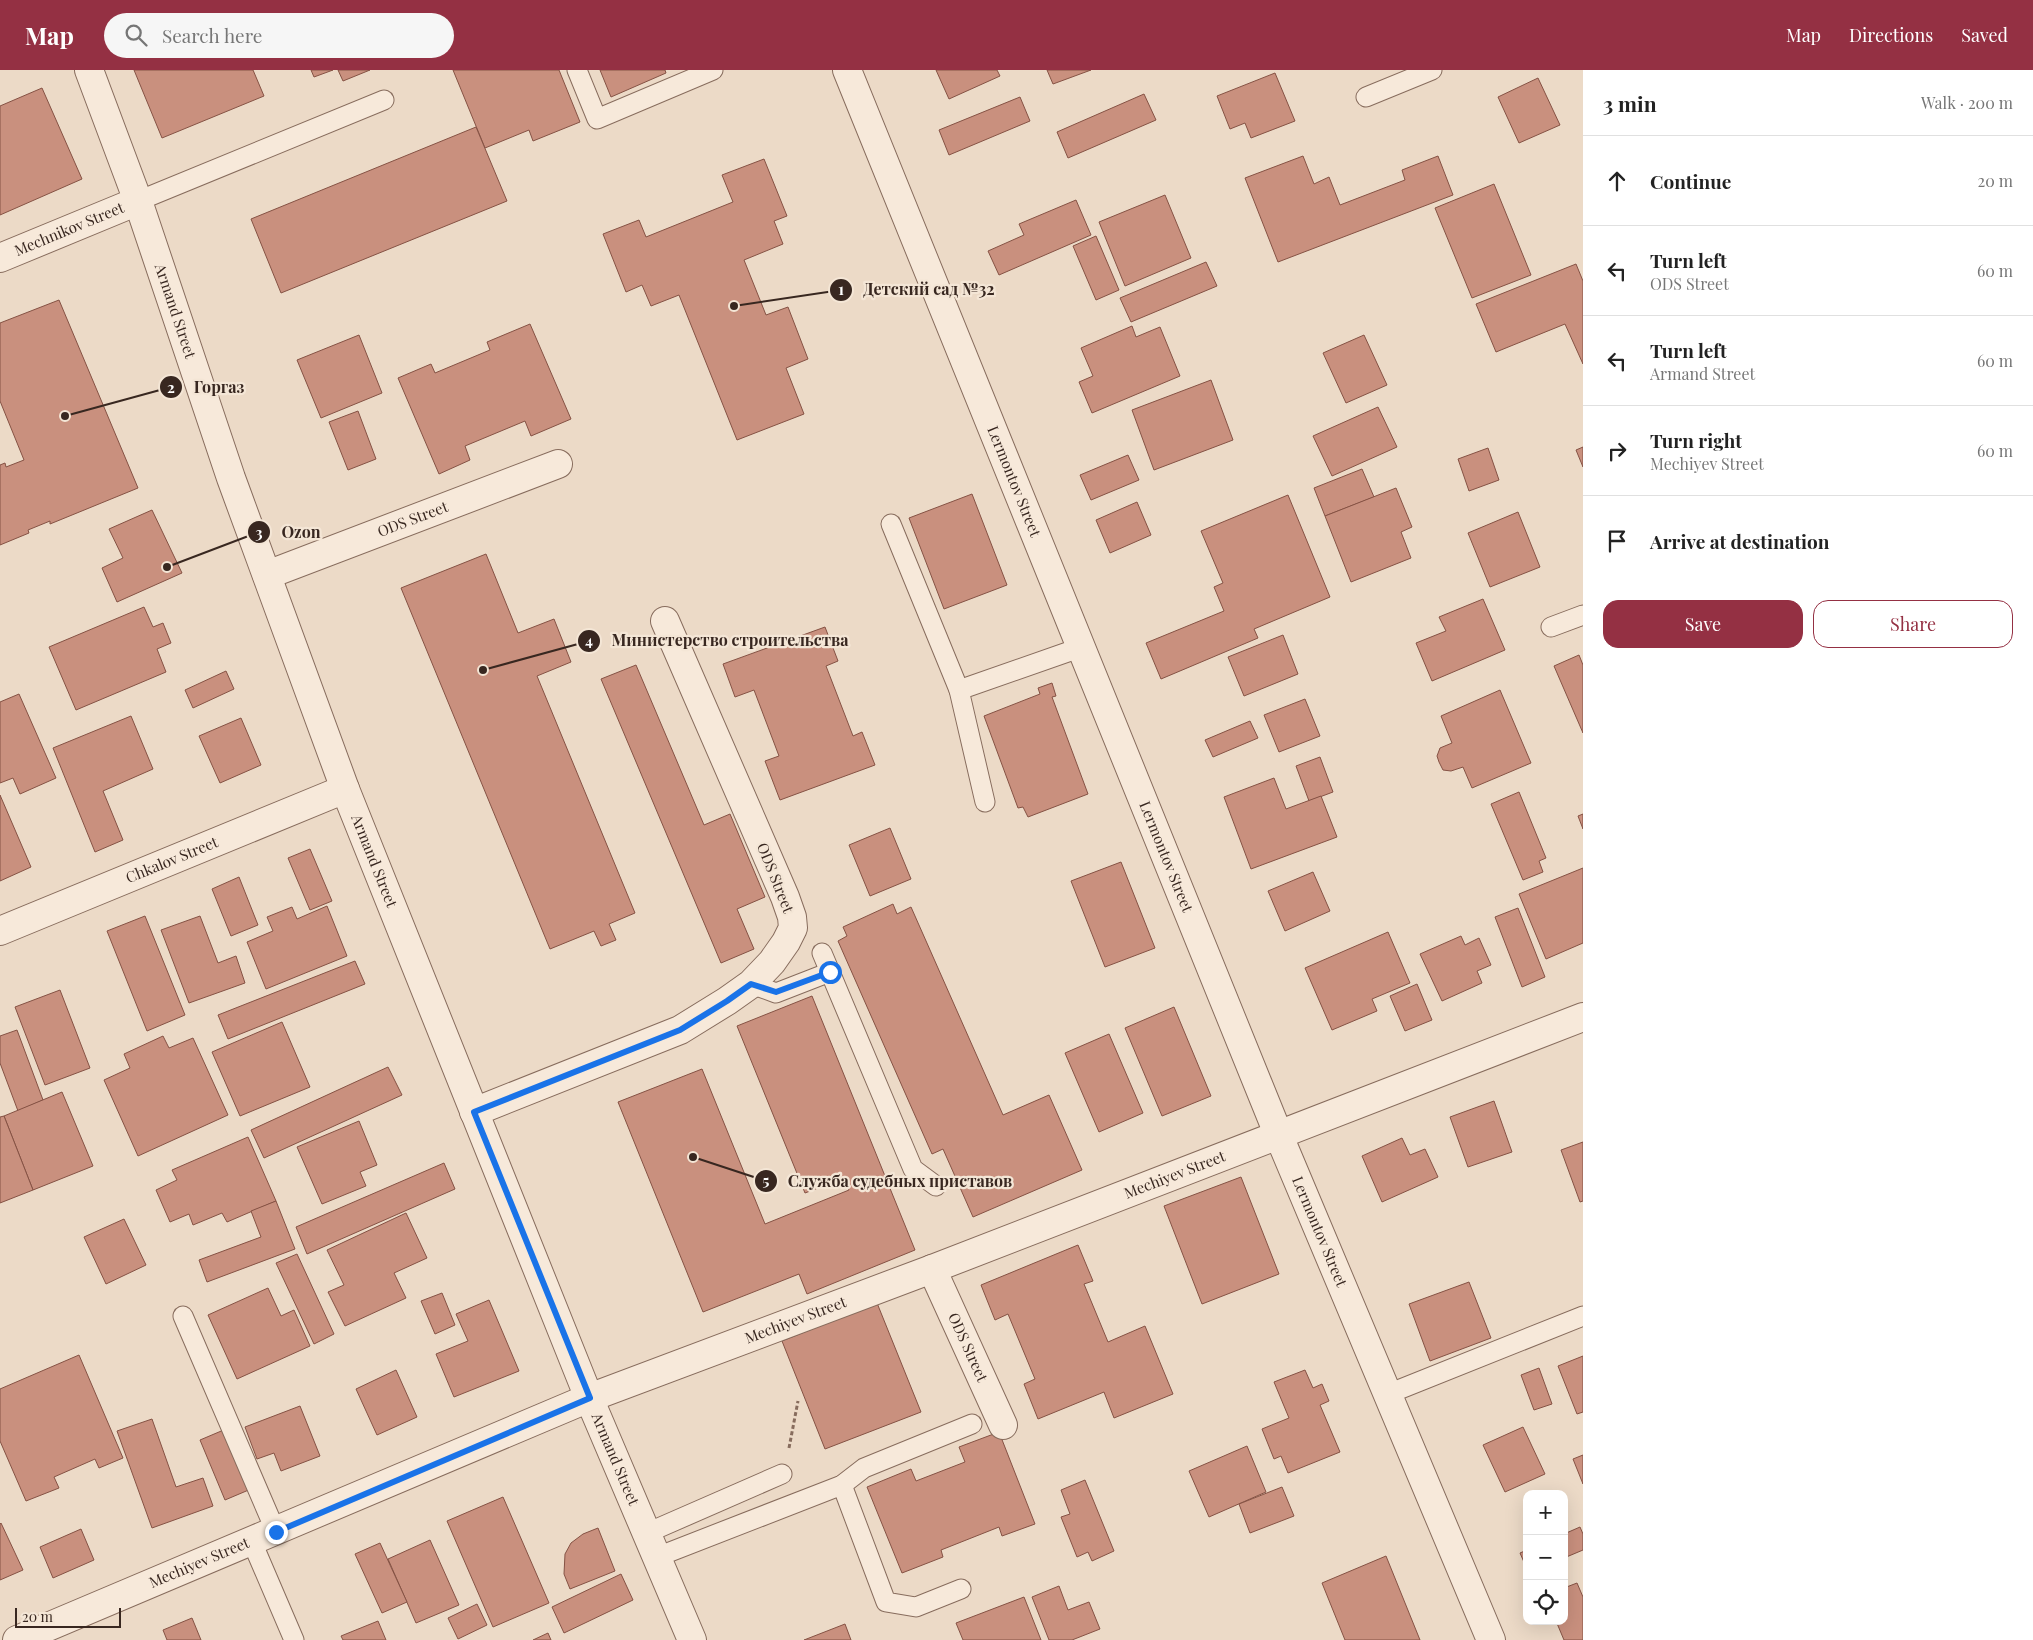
<!DOCTYPE html>
<meta charset="utf-8">
<style>
:root{--surface:#fff;--page:#f6f6f6;--text:#222;--muted:#767676;--line:#e0e0e0;--accent:#943043}
body{margin:0;font-family:"Playfair Display",serif;background:var(--page);color:var(--text)}
.controls{position:absolute;right:15px;bottom:15px;display:grid;overflow:hidden;border-radius:10px;box-shadow:0 5px 20px #0002}
.controls button{width:45px;height:45px;display:grid;place-items:center;padding:0;border:0;border-bottom:1px solid var(--line);background:var(--surface);color:var(--text);font:25px sans-serif}
.scale{position:absolute;left:15px;bottom:12px;width:106px;box-sizing:border-box;padding-left:5px;border:2px solid #382720;border-top:0;font-size:14px;line-height:18px;white-space:nowrap;color:#382720;-webkit-text-stroke:4px #f4e6d6;paint-order:stroke}
.stop{position:absolute;width:15px;height:15px;margin:-11px;border:4px solid #1a73e8;border-radius:50%;background:#fff}
.stop.end{background:#1a73e8;border-color:#fff;box-shadow:0 1px 5px #0008}
.list{margin:0;padding:0;list-style:none}
h2{display:flex;justify-content:space-between;align-items:center;height:65px;margin:0;padding:0 20px;font-size:21px}
h2 small{font-size:16px;font-weight:400;color:var(--muted)}
.list li{display:grid;grid-template-columns:32px 1fr auto;gap:15px;align-items:center;box-sizing:border-box;height:90px;padding:0 20px;border-top:1px solid var(--line)}
.list b{display:block;font-size:19px;white-space:nowrap}
.list p{margin:0;font-size:16px;white-space:nowrap;color:var(--muted)}
.list em{font-size:16px;font-style:normal;color:var(--muted)}
.actions{display:flex;gap:10px;padding:15px 20px}
.actions a{flex:1;padding:11px 0;border:1px solid var(--accent);border-radius:15px;text-align:center;font-size:18px;color:var(--accent)}
.actions .main{background:var(--accent);color:#fff}
.icon{flex:none;width:28px;height:28px;fill:none;stroke:currentColor;stroke-width:2;stroke-linecap:round;stroke-linejoin:round}
.map{position:relative;flex:none;width:1583px;height:1570px;overflow:hidden}
header{display:flex;align-items:center;gap:30px;box-sizing:border-box;height:70px;padding:0 25px;background:var(--accent);color:#fff}
header strong{font-size:24px}
nav{display:flex;gap:28px;margin-inline-start:auto;font-size:18px}
.search{width:350px;height:45px;background:var(--page);display:flex;align-items:center;gap:12px;box-sizing:border-box;padding:0 18px;border-radius:28px;color:var(--muted);font-size:19px}
main{display:flex}
aside{flex:1;background:var(--surface)}
.map>svg:first-child{display:block}
.building{fill:#c9907e;stroke:#855244}
.lines{fill:none;stroke-linecap:round;stroke-linejoin:round}
.lane-casing{stroke:#876c5d;stroke-width:21}
.street-casing{stroke:#876c5d;stroke-width:30}
.path{stroke:#876c5d;stroke-width:3;stroke-dasharray:4 2.5;stroke-linecap:butt}
.lane{stroke:#f7e9da;stroke-width:19}
.street{stroke:#f7e9da;stroke-width:28}
.route{stroke:#1a73e8;stroke-width:6}
.labels{text-anchor:middle;stroke-width:4.5;stroke-linejoin:round;paint-order:stroke}
.street-label{font-size:15px;fill:#382720;stroke:#f4e6d6}
.leader{fill:none;stroke:#382720;stroke-width:2}
.callout-dot{fill:#382720;stroke:#f4e6d6;stroke-width:2}
.mark-label{font-size:15px;text-anchor:middle;font-weight:bold;fill:#fff}
.callout-label{font-size:16px;text-anchor:middle;font-weight:bold;fill:#382720;stroke:#f4e6d6;stroke-width:4.5;stroke-linejoin:round;paint-order:stroke}
</style>
<header>
<strong>Map</strong>
<div class="search"><svg class="icon" aria-label="search" viewBox="0 0 24 24"><circle cx="10" cy="10" r="6"/><path d="M15 15l6 6"/></svg>Search here</div>
<nav><a>Map</a><a>Directions</a><a>Saved</a></nav>
</header>
<main>
<div class="map">
<svg width="1583" height="1570" viewBox="0 0 1583 1570">
<rect width="100%" height="100%" fill="#ecdac7"/>
<!-- building -->
<g class="building">
<polygon points="134,0 253,0 264,26 162,68"/>
<polygon points="311,0 333,0 314,7"/>
<polygon points="338,0 370,0 343,11"/>
<polygon points="453,0 559,0 580,52 533,71 529,60 485,78"/>
<polygon points="600,0 665,0 666,3 611,27"/>
<polygon points="936,0 997,0 1000,6 949,29"/>
<polygon points="1047,0 1091,0 1053,14"/>
<polygon points="1275,3 1295,51 1251,68 1245,53 1230,59 1217,26"/>
<polygon points="1538,8 1560,55 1519,73 1498,27"/>
<polygon points="42,18 82,109 0,145 0,36"/>
<polygon points="1144,24 1156,50 1068,88 1057,62"/>
<polygon points="1020,27 1030,51 949,85 939,60"/>
<polygon points="476,57 507,131 281,223 251,149"/>
<polygon points="1303,86 1314,114 1329,107 1340,135 1405,110 1402,100 1438,86 1453,125 1278,192 1245,108"/>
<polygon points="764,89 787,146 774,151 783,174 744,190 766,245 788,237 808,289 786,298 804,344 737,370 679,225 651,236 642,215 626,222 603,164 639,150 646,167 733,132 722,105"/>
<polygon points="1494,114 1531,205 1472,228 1435,138"/>
<polygon points="1165,125 1191,188 1125,216 1099,152"/>
<polygon points="1076,130 1091,165 999,205 988,181 1024,165 1019,154"/>
<polygon points="1096,166 1119,220 1096,230 1073,176"/>
<polygon points="1206,192 1217,216 1131,252 1120,228"/>
<polygon points="1576,194 1583,211 1583,294 1565,254 1496,282 1476,234"/>
<polygon points="59,230 138,418 50,454 50,451 28,460 29,463 0,475 0,395 5,393 6,397 24,390 0,331 0,253"/>
<polygon points="530,254 571,349 531,366 525,351 465,376 470,390 439,404 398,308 431,294 435,303 490,280 487,272"/>
<polygon points="1132,256 1136,267 1160,257 1180,306 1092,343 1079,312 1093,306 1081,278"/>
<polygon points="359,265 382,323 321,348 297,290"/>
<polygon points="1364,265 1387,315 1346,333 1323,283"/>
<polygon points="1211,310 1233,370 1154,400 1132,340"/>
<polygon points="1378,337 1397,377 1332,406 1313,366"/>
<polygon points="358,341 376,389 348,400 329,352"/>
<polygon points="1583,377 1583,397 1576,380"/>
<polygon points="1488,378 1499,410 1469,421 1458,389"/>
<polygon points="1128,385 1139,410 1091,430 1080,405"/>
<polygon points="1362,399 1374,427 1325,446 1314,418"/>
<polygon points="1396,418 1412,457 1401,462 1411,488 1351,512 1325,446"/>
<polygon points="972,424 1007,515 944,539 909,448"/>
<polygon points="1288,425 1330,527 1254,559 1258,568 1161,609 1146,573 1224,541 1214,517 1223,513 1201,461"/>
<polygon points="1137,432 1151,465 1110,483 1096,450"/>
<polygon points="152,440 182,503 117,532 102,498 123,488 109,459"/>
<polygon points="1518,442 1540,497 1490,517 1468,463"/>
<polygon points="486,484 518,563 554,549 571,592 537,606 635,843 609,854 616,870 601,876 594,861 550,879 401,518"/>
<polygon points="1483,529 1505,580 1432,611 1416,573 1446,561 1439,547"/>
<polygon points="144,537 153,557 163,553 171,573 157,579 166,602 76,640 49,577"/>
<polygon points="825,557 838,591 826,596 853,666 862,662 875,695 780,730 765,691 779,686 754,620 735,627 723,594"/>
<polygon points="1283,565 1298,604 1244,626 1228,587"/>
<polygon points="1579,585 1583,595 1583,663 1554,596"/>
<polygon points="636,595 704,755 730,744 765,827 737,839 754,879 721,893 601,609"/>
<polygon points="226,601 234,619 193,638 185,620"/>
<polygon points="1052,613 1056,626 1052,627 1088,724 1028,747 1023,737 1018,738 984,646 1040,624 1038,618"/>
<polygon points="1500,620 1531,693 1472,718 1463,697 1451,701 1443,700 1439,692 1437,686 1440,678 1452,673 1441,646"/>
<polygon points="19,624 56,708 20,724 13,708 0,713 0,632"/>
<polygon points="1305,629 1320,666 1279,682 1264,645"/>
<polygon points="131,646 153,699 103,721 123,770 95,782 53,678"/>
<polygon points="241,648 261,695 220,713 199,666"/>
<polygon points="1250,651 1258,668 1213,687 1205,670"/>
<polygon points="1320,687 1333,722 1309,731 1296,696"/>
<polygon points="1274,708 1286,739 1321,726 1337,767 1251,799 1224,727"/>
<polygon points="1519,722 1546,788 1539,791 1543,802 1523,810 1491,734"/>
<polygon points="0,725 31,797 0,811"/>
<polygon points="1583,744 1583,759 1578,746"/>
<polygon points="890,758 911,809 870,826 849,775"/>
<polygon points="310,779 332,831 310,840 288,788"/>
<polygon points="1121,792 1155,878 1105,897 1071,811"/>
<polygon points="1583,798 1583,873 1546,889 1519,824"/>
<polygon points="1313,802 1330,841 1285,861 1268,821"/>
<polygon points="239,807 258,855 231,866 212,819"/>
<polygon points="893,834 897,844 911,837 1003,1045 1049,1025 1082,1100 973,1147 943,1079 932,1084 838,871 847,866 843,857"/>
<polygon points="327,836 347,886 266,919 247,872 273,861 267,847 292,837 297,849"/>
<polygon points="1518,838 1545,907 1522,917 1495,847"/>
<polygon points="145,846 185,945 147,961 107,861"/>
<polygon points="200,846 218,893 236,886 245,913 189,933 161,860"/>
<polygon points="1388,862 1410,913 1372,929 1377,941 1332,960 1305,898"/>
<polygon points="1461,866 1465,875 1479,868 1491,895 1477,901 1482,913 1442,931 1420,884"/>
<polygon points="355,891 365,914 228,969 218,945"/>
<polygon points="1417,914 1432,950 1405,961 1390,926"/>
<polygon points="60,920 90,998 45,1015 15,937"/>
<polygon points="812,926 915,1180 807,1224 799,1204 703,1242 618,1032 702,999 765,1154 849,1120 844,1108 805,1123 737,956"/>
<polygon points="1174,937 1211,1026 1162,1046 1125,958"/>
<polygon points="282,952 310,1017 240,1046 212,982"/>
<polygon points="17,960 43,1030 18,1041 0,993 0,966"/>
<polygon points="1109,964 1143,1043 1099,1062 1065,983"/>
<polygon points="163,966 169,978 193,968 228,1045 138,1086 104,1010 130,998 124,984"/>
<polygon points="388,997 402,1025 264,1088 251,1060"/>
<polygon points="62,1022 93,1096 33,1120 4,1046"/>
<polygon points="1494,1031 1512,1082 1468,1097 1450,1047"/>
<polygon points="4,1046 33,1120 0,1133 0,1047"/>
<polygon points="359,1051 377,1095 360,1102 366,1116 322,1134 297,1077"/>
<polygon points="248,1067 276,1131 227,1152 222,1143 193,1155 189,1144 170,1152 156,1120 177,1110 172,1100"/>
<polygon points="1402,1068 1410,1085 1425,1079 1438,1107 1382,1132 1362,1086"/>
<polygon points="1583,1072 1583,1131 1580,1132 1561,1080"/>
<polygon points="444,1093 455,1119 307,1184 296,1157"/>
<polygon points="1241,1107 1279,1204 1202,1234 1164,1136"/>
<polygon points="276,1131 295,1179 207,1212 199,1190 261,1167 251,1141"/>
<polygon points="406,1143 427,1188 394,1203 406,1228 345,1256 328,1222 344,1215 327,1180"/>
<polygon points="124,1149 146,1195 106,1214 84,1167"/>
<polygon points="1078,1175 1093,1211 1084,1214 1108,1272 1145,1256 1173,1324 1114,1348 1104,1322 1038,1349 1024,1314 1035,1309 1008,1244 995,1250 981,1215"/>
<polygon points="297,1184 334,1264 314,1274 276,1193"/>
<polygon points="1469,1212 1491,1268 1430,1291 1409,1234"/>
<polygon points="268,1218 281,1246 294,1240 310,1276 237,1309 208,1245"/>
<polygon points="442,1223 455,1255 435,1264 421,1231"/>
<polygon points="489,1230 519,1301 454,1327 436,1284 468,1271 456,1244"/>
<polygon points="877,1233 921,1342 825,1379 782,1271"/>
<polygon points="79,1285 123,1388 99,1398 95,1389 54,1407 59,1418 26,1431 0,1371 0,1319"/>
<polygon points="1583,1286 1583,1342 1577,1344 1558,1296"/>
<polygon points="1539,1298 1552,1334 1534,1340 1521,1305"/>
<polygon points="396,1300 417,1347 377,1365 356,1319"/>
<polygon points="1305,1300 1313,1318 1322,1314 1329,1331 1320,1335 1340,1382 1288,1403 1281,1386 1274,1389 1262,1359 1289,1348 1274,1312"/>
<polygon points="300,1336 320,1386 281,1401 274,1383 257,1389 245,1357"/>
<polygon points="152,1349 176,1417 203,1408 213,1436 152,1458 117,1361"/>
<polygon points="1523,1357 1545,1404 1505,1422 1483,1375"/>
<polygon points="226,1359 251,1419 225,1430 200,1370"/>
<polygon points="999,1362 1035,1454 1002,1466 999,1457 941,1480 943,1487 902,1503 867,1417 911,1399 916,1411 965,1392 959,1377"/>
<polygon points="1247,1376 1266,1422 1209,1447 1189,1401"/>
<polygon points="1583,1385 1583,1414 1573,1389"/>
<polygon points="1085,1410 1114,1481 1092,1491 1088,1482 1077,1487 1061,1447 1070,1444 1061,1420"/>
<polygon points="1282,1417 1294,1446 1250,1463 1239,1434"/>
<polygon points="503,1427 549,1533 493,1557 447,1451"/>
<polygon points="1,1453 23,1500 0,1510 0,1454"/>
<polygon points="1580,1457 1583,1464 1583,1480 1564,1488 1564,1464"/>
<polygon points="598,1458 615,1501 570,1519 564,1504 565,1484 571,1473 583,1464"/>
<polygon points="81,1459 94,1490 53,1508 40,1477"/>
<polygon points="430,1470 459,1535 416,1553 388,1489"/>
<polygon points="380,1473 407,1532 382,1543 355,1484"/>
<polygon points="1527,1480 1527,1499 1520,1483"/>
<polygon points="1386,1486 1420,1570 1345,1570 1322,1513"/>
<polygon points="621,1504 633,1530 564,1563 552,1537"/>
<polygon points="1577,1513 1583,1527 1583,1570 1564,1570 1556,1551 1564,1551 1564,1518"/>
<polygon points="1059,1516 1068,1540 1089,1532 1100,1559 1072,1570 1049,1570 1032,1527"/>
<polygon points="1024,1527 1041,1570 963,1570 956,1553"/>
<polygon points="477,1534 487,1555 458,1569 448,1548"/>
<polygon points="192,1548 201,1570 167,1570 163,1560"/>
<polygon points="378,1551 386,1570 343,1570 341,1566"/>
<polygon points="845,1554 851,1570 804,1570"/>
<polygon points="548,1563 551,1570 533,1570"/>
</g>
<g class="lines">
<defs>
<g id="lane">
<polyline points="577,0 597,49 713,0"/>
<polyline points="1366,27 1432,0"/>
<polyline points="138,131 384,30"/>
<polyline points="891,454 959,620"/>
<polyline points="1551,557 1583,545"/>
<polyline points="985,732 959,620 1082,577"/>
<polyline points="822,883 913,1099 936,1116"/>
<polyline points="751,914 776,923 830,902"/>
<polyline points="183,1246 276,1462"/>
<polyline points="1388,1324 1583,1246"/>
<polyline points="842,1415 886,1532 916,1537 961,1519"/>
<polyline points="647,1463 782,1404"/>
<polyline points="252,1472 294,1570"/>
<polyline points="657,1487 842,1415 864,1398 972,1354"/>
</g>
<g id="street">
<path id="s1" d="M89,0L138,131L231,408L345,719L589,1328L692,1570"/>
<path id="s2" d="M847,0L1279,1066L1491,1570"/>
<path id="s3" d="M0,188L138,131"/>
<path id="s4" d="M267,505L558,394"/>
<path id="s5" d="M0,861L345,719"/>
<polyline points="474,1042 680,960 727,931 751,914 772,892 786,872 793,858 792,847 785,827 665,551"/>
<path id="s6" d="M932,1199L1003,1355"/>
<path id="s7" d="M17,1570L589,1328L932,1199L1583,947"/>
</g>
</defs>
<!-- lane casing -->
<use href="#lane" class="lane-casing"/>
<!-- street casing -->
<use href="#street" class="street-casing"/>
<!-- path -->
<polyline class="path" points="789,1378 798,1331"/>
<!-- lane -->
<use href="#lane" class="lane"/>
<!-- street -->
<use href="#street" class="street"/>
</g>
<g class="lines">
<!-- route -->
<polyline class="route" points="276,1462 590,1328 474,1042 680,960 727,931 751,914 776,922 830,902"/>
</g>
<g class="labels">
<!-- street labels -->
<g class="street-label">
<text dy="5" stroke="none"><textPath href="#s3" startOffset="75">Mechnikov Street</textPath></text>
<text dy="5" stroke="none"><textPath href="#s1" startOffset="256">Armand Street</textPath></text>
<text dy="5" stroke="none"><textPath href="#s2" startOffset="444">Lermontov Street</textPath></text>
<text dy="5" stroke="none"><textPath href="#s4" startOffset="156">ODS Street</textPath></text>
<text dy="5" stroke="none"><textPath href="#s2" startOffset="849">Lermontov Street</textPath></text>
<text dy="5" stroke="none"><textPath href="#s5" startOffset="186">Chkalov Street</textPath></text>
<text dy="5" stroke="none"><textPath href="#s1" startOffset="841">Armand Street</textPath></text>
<text transform="translate(775 808) rotate(68)" y="5">ODS Street</text>
<text dy="5" stroke="none"><textPath href="#s7" startOffset="1248">Mechiyev Street</textPath></text>
<text dy="5" stroke="none"><textPath href="#s2" startOffset="1254">Lermontov Street</textPath></text>
<text dy="5" stroke="none"><textPath href="#s7" startOffset="842">Mechiyev Street</textPath></text>
<text dy="5" stroke="none"><textPath href="#s6" startOffset="86">ODS Street</textPath></text>
<text dy="5" stroke="none"><textPath href="#s1" startOffset="1486">Armand Street</textPath></text>
<text dy="5" stroke="none"><textPath href="#s7" startOffset="198">Mechiyev Street</textPath></text>
</g>
</g>
<!-- callouts -->
<path class="leader" d="M734 236L841 220M65 346L171 317M167 497L259 462M483 600L589 571M693 1087L766 1111"/>
<g class="callout-dot">
<circle cx="734" cy="236" r="5"/>
<circle cx="65" cy="346" r="5"/>
<circle cx="167" cy="497" r="5"/>
<circle cx="483" cy="600" r="5"/>
<circle cx="693" cy="1087" r="5"/>
<circle cx="841" cy="220" r="12"/>
<circle cx="171" cy="317" r="12"/>
<circle cx="259" cy="462" r="12"/>
<circle cx="589" cy="571" r="12"/>
<circle cx="766" cy="1111" r="12"/>
</g>
<g class="mark-label">
<text x="841" y="225">1</text>
<text x="171" y="323">2</text>
<text x="259" y="468">3</text>
<text x="589" y="576">4</text>
<text x="766" y="1116">5</text>
</g>
<g class="callout-label">
<text x="929" y="225">Детский сад №32</text>
<text x="219" y="323">Горгаз</text>
<text x="301" y="468">Ozon</text>
<text x="730" y="576">Министерство строительства</text>
<text x="900" y="1117">Служба судебных приставов</text>
</g>
</svg>
<div class="controls">
<button>+</button>
<button>−</button>
<button><svg class="icon" aria-label="locate" viewBox="0 0 24 24"><circle cx="12" cy="12" r="6"/><path d="M12 2v4M12 18v4M2 12h4M18 12h4"/></svg></button>
</div>
<div class="scale">20 m</div>
<div class="stop" style="left:830px;top:902px"></div>
<div class="stop end" style="left:276px;top:1462px"></div>
</div>
<aside>
<h2>3 min<small>Walk · 200 m</small></h2>
<ul class="list">
<li><svg class="icon" aria-label="ahead" viewBox="0 0 24 24"><path d="M12 20V5M6 11l6-6 6 6"/></svg><div><b>Continue</b></div><em>20 m</em></li>
<li><svg class="icon" aria-label="left" viewBox="0 0 24 24"><path d="M17 20v-9H6M10 6l-5 5 5 5"/></svg><div><b>Turn left</b><p>ODS Street</p></div><em>60 m</em></li>
<li><svg class="icon" aria-label="left" viewBox="0 0 24 24"><path d="M17 20v-9H6M10 6l-5 5 5 5"/></svg><div><b>Turn left</b><p>Armand Street</p></div><em>60 m</em></li>
<li><svg class="icon" aria-label="right" viewBox="0 0 24 24"><path d="M7 20v-9h11M14 6l5 5-5 5"/></svg><div><b>Turn right</b><p>Mechiyev Street</p></div><em>60 m</em></li>
<li><svg class="icon" aria-label="arrive" viewBox="0 0 24 24"><path d="M6 21V4h12l-3 4 3 4H6"/></svg><div><b>Arrive at destination</b></div></li>
</ul>
<div class="actions"><a class="main">Save</a><a>Share</a></div>
</aside>
</main>
